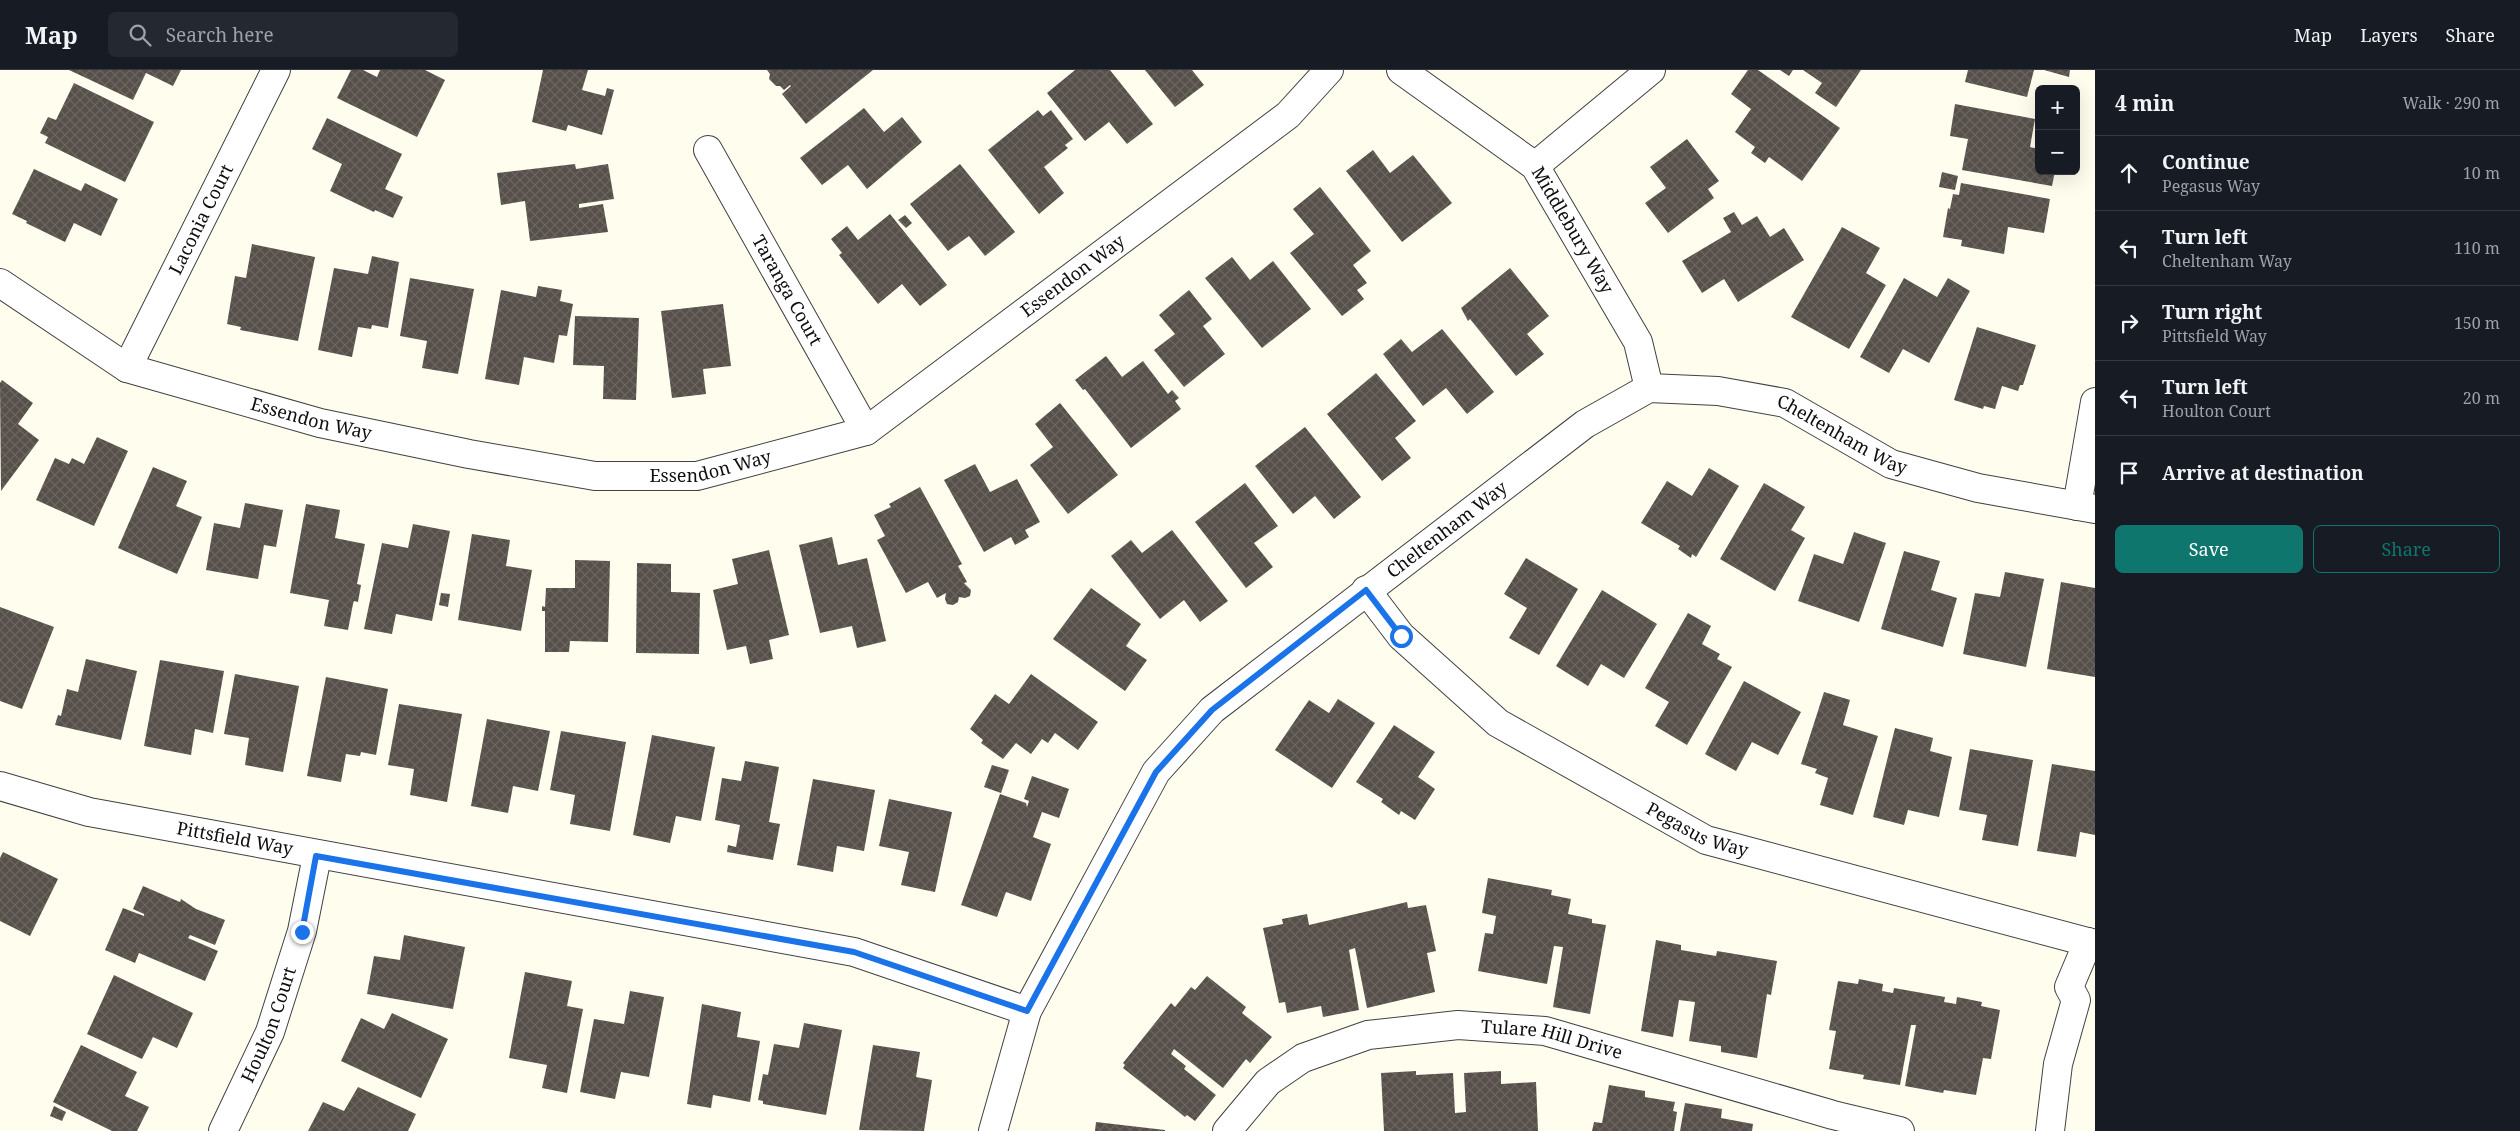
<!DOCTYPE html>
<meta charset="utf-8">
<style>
:root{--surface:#171b24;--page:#242831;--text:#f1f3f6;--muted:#9ea1a6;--line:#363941;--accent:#0f766e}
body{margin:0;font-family:"Noto Serif",serif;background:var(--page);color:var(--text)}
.controls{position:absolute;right:15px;top:15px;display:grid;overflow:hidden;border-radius:8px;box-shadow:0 5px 20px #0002}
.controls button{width:45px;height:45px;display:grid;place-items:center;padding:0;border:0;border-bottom:1px solid var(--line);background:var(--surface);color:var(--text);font:25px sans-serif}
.stop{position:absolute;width:15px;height:15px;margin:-11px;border:4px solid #1a73e8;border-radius:50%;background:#fff}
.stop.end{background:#1a73e8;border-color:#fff;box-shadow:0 1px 5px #0008}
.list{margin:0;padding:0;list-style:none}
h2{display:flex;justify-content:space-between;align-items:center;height:65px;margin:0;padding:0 20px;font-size:21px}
h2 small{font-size:16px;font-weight:400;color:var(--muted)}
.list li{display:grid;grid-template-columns:32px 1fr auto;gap:15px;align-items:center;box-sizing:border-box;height:75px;padding:0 20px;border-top:1px solid var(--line)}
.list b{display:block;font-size:19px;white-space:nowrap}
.list p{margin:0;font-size:16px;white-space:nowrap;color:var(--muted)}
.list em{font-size:16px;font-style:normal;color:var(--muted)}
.actions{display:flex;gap:10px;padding:15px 20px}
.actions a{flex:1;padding:11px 0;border:1px solid var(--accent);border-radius:8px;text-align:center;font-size:18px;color:var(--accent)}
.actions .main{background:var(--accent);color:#fff}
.icon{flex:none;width:28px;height:28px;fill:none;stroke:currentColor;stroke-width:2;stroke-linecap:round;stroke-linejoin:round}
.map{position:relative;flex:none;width:2095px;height:1061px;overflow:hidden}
header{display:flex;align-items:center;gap:30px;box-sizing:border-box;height:70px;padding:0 25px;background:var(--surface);border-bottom:1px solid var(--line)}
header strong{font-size:24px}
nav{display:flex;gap:28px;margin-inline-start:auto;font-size:18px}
.search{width:350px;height:45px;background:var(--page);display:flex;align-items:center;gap:12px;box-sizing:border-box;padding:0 18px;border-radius:8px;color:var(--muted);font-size:19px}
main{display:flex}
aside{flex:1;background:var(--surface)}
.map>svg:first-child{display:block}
.building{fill:url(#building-cross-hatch)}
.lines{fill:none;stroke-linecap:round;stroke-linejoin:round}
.street-casing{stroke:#414141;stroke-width:30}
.street{stroke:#fff;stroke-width:28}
.route{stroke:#1a73e8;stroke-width:6}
.labels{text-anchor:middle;stroke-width:5;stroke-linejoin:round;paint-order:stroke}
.street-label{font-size:18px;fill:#0e0e0e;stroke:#fff}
</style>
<header>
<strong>Map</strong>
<div class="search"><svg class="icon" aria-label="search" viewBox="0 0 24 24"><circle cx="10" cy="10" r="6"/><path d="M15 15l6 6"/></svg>Search here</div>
<nav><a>Map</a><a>Layers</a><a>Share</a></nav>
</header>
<main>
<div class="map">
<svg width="2095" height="1061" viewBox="0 0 2095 1061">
<defs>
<pattern id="building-cross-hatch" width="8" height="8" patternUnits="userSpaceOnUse" patternTransform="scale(1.25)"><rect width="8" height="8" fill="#57504a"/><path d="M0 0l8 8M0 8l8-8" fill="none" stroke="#6a6560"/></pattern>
</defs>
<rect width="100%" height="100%" fill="#fffeee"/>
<!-- building -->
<g class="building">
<polygon points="69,0 181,0 173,16 146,3 133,30"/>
<polygon points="351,0 363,0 377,7 380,0 425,0 445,10 417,67 337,28"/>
<polygon points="543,0 588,0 582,20 605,26 607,18 614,20 602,65 568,55 566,61 532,52"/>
<polygon points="767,0 873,0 806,54 782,24 791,16 790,15 784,20 780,16 776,16 769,9 770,4"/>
<polygon points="1075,0 1110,0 1153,54 1127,74 1109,52 1085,71 1047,23"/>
<polygon points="1145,0 1192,0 1204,15 1175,37"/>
<polygon points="1748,0 1758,0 1840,58 1802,111 1769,87 1765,93 1751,83 1755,77 1735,62 1751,39 1731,24"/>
<polygon points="1780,0 1793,0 1789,6"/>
<polygon points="1803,0 1861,0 1836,37 1815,23 1822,13"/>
<polygon points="1968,0 2034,0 2027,27 1965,12"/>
<polygon points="2044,0 2070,0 2069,7"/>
<polygon points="74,13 154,52 125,112 45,73 48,67 40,63 48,47 56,50"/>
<polygon points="1955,34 2035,49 2030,77 2039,79 2039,101 2055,101 2052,116 1962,100 1968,69 1950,66"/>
<polygon points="864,38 884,62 902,47 922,72 867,119 848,95 822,115 800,88"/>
<polygon points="1038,40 1043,46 1051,40 1073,69 1065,75 1068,78 1044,97 1064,123 1039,144 988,80"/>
<polygon points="327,48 402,84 385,119 403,127 393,148 375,140 374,142 330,121 342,94 312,79"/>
<polygon points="1687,69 1719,111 1708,119 1714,128 1668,163 1645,133 1666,118 1650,97"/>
<polygon points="1373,80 1390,103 1413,85 1452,133 1402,172 1346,101"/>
<polygon points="575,94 576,99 608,94 614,129 579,134 579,138 603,134 608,162 530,171 525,131 501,135 497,103"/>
<polygon points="960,94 1015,162 985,186 969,166 948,181 910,134"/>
<polygon points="34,99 81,121 85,113 118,129 101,166 74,153 65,172 26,153 27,151 12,144"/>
<polygon points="1942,102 1958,106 1955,120 1939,117"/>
<polygon points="1961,113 2050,129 2044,163 2008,157 2004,184 1961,176 1962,170 1943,167 1948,138 1950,139 1953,124 1959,125"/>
<polygon points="1320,117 1371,181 1353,195 1367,213 1357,220 1364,229 1342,246 1290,183 1314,164 1293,139"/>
<polygon points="1734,142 1742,155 1757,146 1770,167 1784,158 1804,190 1738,232 1724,209 1702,223 1682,191 1731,162 1723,148"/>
<polygon points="890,144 947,215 920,236 902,214 878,234 839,185 842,183 831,169 847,156 858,170"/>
<polygon points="905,145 912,153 906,158 898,150"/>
<polygon points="1842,157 1880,178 1866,203 1886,215 1849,279 1791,247"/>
<polygon points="252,174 315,187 298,271 240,260 241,257 227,254 235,206 246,208"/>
<polygon points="372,186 399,192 388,258 372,255 371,259 358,257 352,287 318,280 334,198 368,204"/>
<polygon points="1232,187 1250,210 1273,191 1311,239 1262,278 1205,208"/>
<polygon points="1510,198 1549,246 1527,264 1544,284 1516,306 1470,249 1468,251 1461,238"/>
<polygon points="410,208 474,219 458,304 422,298 427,271 400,266"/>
<polygon points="1904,208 1937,227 1948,208 1970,221 1929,293 1903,279 1889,303 1860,287"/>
<polygon points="538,216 562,220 560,231 573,234 567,266 559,265 554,293 524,287 519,315 485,309 501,220 536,227"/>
<polygon points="1189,220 1212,249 1203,256 1225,284 1184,317 1154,280 1175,264 1159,245"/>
<polygon points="723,234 731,296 703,299 706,324 672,328 661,241"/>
<polygon points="575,246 639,248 636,330 603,329 604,296 573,295"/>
<polygon points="1977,257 2036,275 2023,315 2020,315 2018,321 2002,316 1995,339 1984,336 1983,339 1954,330"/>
<polygon points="1442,259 1494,322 1467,344 1446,318 1423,336 1383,284 1401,269 1412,282"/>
<polygon points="1106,286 1122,307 1143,291 1168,324 1172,320 1179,328 1175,331 1181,339 1131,378 1085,319 1083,320 1075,310"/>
<polygon points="1376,303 1416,351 1395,368 1411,388 1382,411 1327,344"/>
<polygon points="2,310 33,333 18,354 39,370 1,421 0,313"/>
<polygon points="1060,333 1118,405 1068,444 1030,395 1053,377 1035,354"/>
<polygon points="1305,357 1361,427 1334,449 1315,426 1293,444 1255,396"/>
<polygon points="97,367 128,381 94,456 36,430 55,388 69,394 72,388 84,394"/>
<polygon points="975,394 990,422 1017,409 1040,452 1025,460 1029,467 1015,475 1011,467 984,482 944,410"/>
<polygon points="153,397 187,411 176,436 202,447 177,504 118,478"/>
<polygon points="1709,398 1739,416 1696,487 1692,484 1691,488 1678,479 1680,476 1641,453 1667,411 1692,426"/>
<polygon points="1245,413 1278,456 1254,473 1273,497 1246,518 1195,452"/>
<polygon points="1764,413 1805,437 1791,460 1805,468 1775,521 1720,489"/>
<polygon points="920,417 962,494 958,496 967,512 964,513 971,520 970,526 965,528 959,527 958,532 953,535 947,534 945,529 946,523 937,528 928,512 906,523 877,470 885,466 874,445 891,437 889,434"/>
<polygon points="245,433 283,440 276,477 264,475 258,509 206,500 214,453 240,458"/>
<polygon points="306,434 340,440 335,468 365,474 357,514 361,515 358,532 354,531 353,534 348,560 324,556 329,530 290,523"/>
<polygon points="413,454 450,461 432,551 396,544 392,564 364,559 382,473 408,478"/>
<polygon points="1172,460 1228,531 1200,552 1184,530 1160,549 1111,486 1131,470 1142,483"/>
<polygon points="1854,462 1886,473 1859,552 1798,531 1814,484 1843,494"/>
<polygon points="472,464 510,470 506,496 532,500 521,561 458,550"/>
<polygon points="832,467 838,495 867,488 886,571 857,578 852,556 820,563 799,475"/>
<polygon points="769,480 789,565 769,570 773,589 750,594 746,576 727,580 713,520 738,514 732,489"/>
<polygon points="1904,481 1940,491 1931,520 1957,528 1943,577 1881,559"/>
<polygon points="1526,488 1578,519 1539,585 1509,568 1527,538 1504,524"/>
<polygon points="575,490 610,491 608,572 570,571 569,582 545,582 545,541 542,541 542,536 545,537 546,518 575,518"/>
<polygon points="637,493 671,494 671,522 700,523 699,584 636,583"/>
<polygon points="2005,502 2044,509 2026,597 1963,584 1975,523 2000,527"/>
<polygon points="2061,512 2095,518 2095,607 2047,599"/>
<polygon points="1091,518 1141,554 1126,576 1147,590 1125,621 1053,569"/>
<polygon points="1602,520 1657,554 1624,608 1601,594 1588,616 1556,596"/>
<polygon points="441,523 450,524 448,537 439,535"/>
<polygon points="0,537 54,557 22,639 0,631"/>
<polygon points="1688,543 1711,556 1702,574 1720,584 1717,589 1732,597 1687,675 1655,656 1669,632 1645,618"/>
<polygon points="86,589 137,601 121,670 55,655 58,645 61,646 67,619 78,622"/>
<polygon points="160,590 224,601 213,663 195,659 191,685 144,676"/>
<polygon points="235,604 299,616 283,702 245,695 249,668 224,664"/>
<polygon points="1031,604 1098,652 1078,680 1055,663 1048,673 1042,669 1031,684 1016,673 1003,689 981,673 983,670 970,659 995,624 1009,634"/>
<polygon points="326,607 388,619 376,685 361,682 360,686 346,684 341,712 307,706"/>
<polygon points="1744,611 1801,642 1778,685 1752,672 1736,701 1705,684"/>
<polygon points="1824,622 1850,630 1843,655 1878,666 1853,745 1820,735 1828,708 1815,703 1817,699 1801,694"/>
<polygon points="1338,629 1375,653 1332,718 1275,680 1309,630 1329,643"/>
<polygon points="399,634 462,644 447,732 410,725 414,699 388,695"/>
<polygon points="487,649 550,661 538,721 513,716 508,743 471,736"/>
<polygon points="1394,655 1435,682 1418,707 1435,719 1415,750 1401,741 1399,745 1381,732 1383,729 1356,712"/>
<polygon points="1895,658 1933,668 1930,681 1952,687 1939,747 1908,740 1904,755 1873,747"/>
<polygon points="561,661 626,672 610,761 570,754 575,725 550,720"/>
<polygon points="652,665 715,677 701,751 676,746 670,773 633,765"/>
<polygon points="1970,679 2033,690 2018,776 1982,770 1987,745 1959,740"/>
<polygon points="745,691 779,697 769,752 780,754 773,790 727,782 728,775 736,777 740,755 715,750 722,708 741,711"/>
<polygon points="2052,694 2095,701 2095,765 2080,762 2076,787 2037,781"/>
<polygon points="992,695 1009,700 1001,723 984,717"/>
<polygon points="1032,706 1069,719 1059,748 1042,742 1033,767 1051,774 1031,831 1006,822 997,847 961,835 1000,724 1026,733 1027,737 1029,731 1024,729"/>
<polygon points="813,709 875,720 864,781 837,776 833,802 797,795"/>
<polygon points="889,729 952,742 935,822 901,815 909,782 879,776"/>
<polygon points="3,782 58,809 30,866 0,851 0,788"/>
<polygon points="1488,808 1552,820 1551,825 1571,829 1568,844 1592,849 1592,853 1606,855 1590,944 1553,937 1563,877 1554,876 1547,914 1478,901 1485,863 1493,864 1496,846 1482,843"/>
<polygon points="143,816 180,832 181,829 196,839 225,850 215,875 190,865 188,868 218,881 205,911 139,883 135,893 105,880 123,838 144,846 144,844 133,839"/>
<polygon points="1407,832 1408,838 1426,835 1436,881 1427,883 1435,922 1367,938 1355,878 1349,880 1359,940 1323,947 1321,936 1287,943 1285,932 1279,933 1263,858 1283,854 1282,849 1307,844 1309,855"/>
<polygon points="404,865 465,877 453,939 367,924 374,886 400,890"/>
<polygon points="1656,870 1681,875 1681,880 1716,886 1717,881 1777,891 1771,925 1767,924 1757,988 1721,982 1721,976 1689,971 1695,932 1679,930 1673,967 1641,961"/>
<polygon points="525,902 572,911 567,936 583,939 567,1023 542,1018 547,995 509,988"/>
<polygon points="114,905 193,943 177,978 153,967 142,989 87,964"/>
<polygon points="1207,906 1246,937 1242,943 1272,967 1250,993 1246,989 1223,1018 1174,979 1171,984 1186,996 1184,999 1216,1025 1195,1051 1187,1045 1185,1047 1123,998 1125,995 1123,993 1171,933 1175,937 1191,917 1195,920"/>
<polygon points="1859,909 1883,914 1882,921 1893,923 1894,918 1945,927 1944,932 1956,934 1957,927 1982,932 1981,936 2000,940 1991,989 1983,988 1976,1025 1944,1020 1943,1023 1905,1016 1916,955 1911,955 1900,1015 1863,1009 1864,1005 1829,999 1836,961 1829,960 1838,911 1858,914"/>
<polygon points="630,921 664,927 649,1007 621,1002 615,1029 580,1022 594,949 624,954"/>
<polygon points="702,934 741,942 737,967 760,971 750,1032 713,1025 711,1038 687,1034"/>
<polygon points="392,943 448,969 421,1028 341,991 361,948 384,959"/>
<polygon points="804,953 842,960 826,1045 763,1034 763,1031 758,1030 763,1004 768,1005 774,974 799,978"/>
<polygon points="81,975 137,1002 125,1026 149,1037 137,1061 112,1061 53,1032"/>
<polygon points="873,975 920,982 916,1007 932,1010 924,1061 859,1060"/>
<polygon points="1416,1001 1416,1005 1453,1003 1455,1043 1466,1042 1464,1003 1501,1001 1501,1014 1536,1012 1538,1061 1384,1061 1381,1003"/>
<polygon points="1609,1015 1645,1021 1645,1027 1675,1032 1673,1041 1677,1042 1674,1061 1592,1061 1594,1052 1602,1053"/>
<polygon points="358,1017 416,1044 408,1061 308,1061 323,1032 344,1041"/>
<polygon points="1685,1033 1722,1039 1721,1048 1753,1054 1752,1061 1680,1061"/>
<polygon points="54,1036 66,1042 62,1051 50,1046"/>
<polygon points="1096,1052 1165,1060 1165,1061 1095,1061"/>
</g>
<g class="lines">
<defs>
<g id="street">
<path id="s1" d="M1401,0L1535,96L1638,272L1649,318"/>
<path id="s2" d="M708,80L866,361"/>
<polyline points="1535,96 1651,0"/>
<path id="s3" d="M0,213L127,298L320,353L469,384L595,406H697L866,361L1288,45L1329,0"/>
<path id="s4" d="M127,298L276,0"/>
<polyline points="2077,436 2095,332"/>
<path id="s5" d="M1366,520L1401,566L1498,653L1706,770L2095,874"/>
<path id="s6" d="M0,716L89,742L854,882L1027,941"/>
<path id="s7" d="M223,1061L270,962L302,861L317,786"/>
<path id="s8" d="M993,1061L1027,941L1156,702L1212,640L1585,354L1649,318L1718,321L1785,333L1891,394L1978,418L2095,439"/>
<path id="s9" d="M1227,1061L1268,1012L1303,988L1368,965L1458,955L1545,961L1833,1045L1900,1061"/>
<polyline points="2050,1061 2058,994 2076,930 2069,917 2088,872"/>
</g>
</defs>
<!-- street casing -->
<use href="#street" class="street-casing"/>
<!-- street -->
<use href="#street" class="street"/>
</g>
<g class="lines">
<!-- route -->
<polyline class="route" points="302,862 316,786 854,882 1027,941 1156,702 1212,640 1366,520 1401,566"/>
</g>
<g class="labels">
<!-- street labels -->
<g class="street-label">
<text dy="6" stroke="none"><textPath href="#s4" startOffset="166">Laconia Court</textPath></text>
<text dy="6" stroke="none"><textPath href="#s1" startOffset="239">Middlebury Way</textPath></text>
<text dy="6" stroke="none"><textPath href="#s3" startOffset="1169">Essendon Way</textPath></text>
<text dy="6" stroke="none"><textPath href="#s2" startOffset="161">Taranga Court</textPath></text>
<text dy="6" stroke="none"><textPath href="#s3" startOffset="344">Essendon Way</textPath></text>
<text dy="6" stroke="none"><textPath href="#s8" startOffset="1226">Cheltenham Way</textPath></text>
<text dy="6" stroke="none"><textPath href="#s3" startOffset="750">Essendon Way</textPath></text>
<text dy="6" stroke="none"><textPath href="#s8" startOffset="776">Cheltenham Way</textPath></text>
<text dy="6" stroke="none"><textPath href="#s5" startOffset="415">Pegasus Way</textPath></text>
<text dy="6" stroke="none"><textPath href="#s6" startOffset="241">Pittsfield Way</textPath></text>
<text dy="6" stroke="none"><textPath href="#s7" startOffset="116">Houlton Court</textPath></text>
<text dy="6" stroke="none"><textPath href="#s9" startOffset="361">Tulare Hill Drive</textPath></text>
</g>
</g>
</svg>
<div class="controls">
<button>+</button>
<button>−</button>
</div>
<div class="stop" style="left:1401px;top:566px"></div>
<div class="stop end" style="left:302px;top:862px"></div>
</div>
<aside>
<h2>4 min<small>Walk · 290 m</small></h2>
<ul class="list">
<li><svg class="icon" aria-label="ahead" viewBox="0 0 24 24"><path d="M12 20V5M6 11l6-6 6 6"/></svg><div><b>Continue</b><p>Pegasus Way</p></div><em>10 m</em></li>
<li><svg class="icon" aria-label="left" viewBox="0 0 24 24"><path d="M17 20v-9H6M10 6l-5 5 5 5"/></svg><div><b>Turn left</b><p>Cheltenham Way</p></div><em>110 m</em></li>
<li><svg class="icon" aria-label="right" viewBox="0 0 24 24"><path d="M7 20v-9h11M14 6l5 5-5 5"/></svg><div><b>Turn right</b><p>Pittsfield Way</p></div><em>150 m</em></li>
<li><svg class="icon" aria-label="left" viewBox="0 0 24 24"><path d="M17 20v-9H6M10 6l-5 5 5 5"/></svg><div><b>Turn left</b><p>Houlton Court</p></div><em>20 m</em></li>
<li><svg class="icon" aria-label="arrive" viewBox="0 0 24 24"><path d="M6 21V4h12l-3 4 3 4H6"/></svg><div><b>Arrive at destination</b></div></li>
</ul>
<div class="actions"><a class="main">Save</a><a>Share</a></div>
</aside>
</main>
